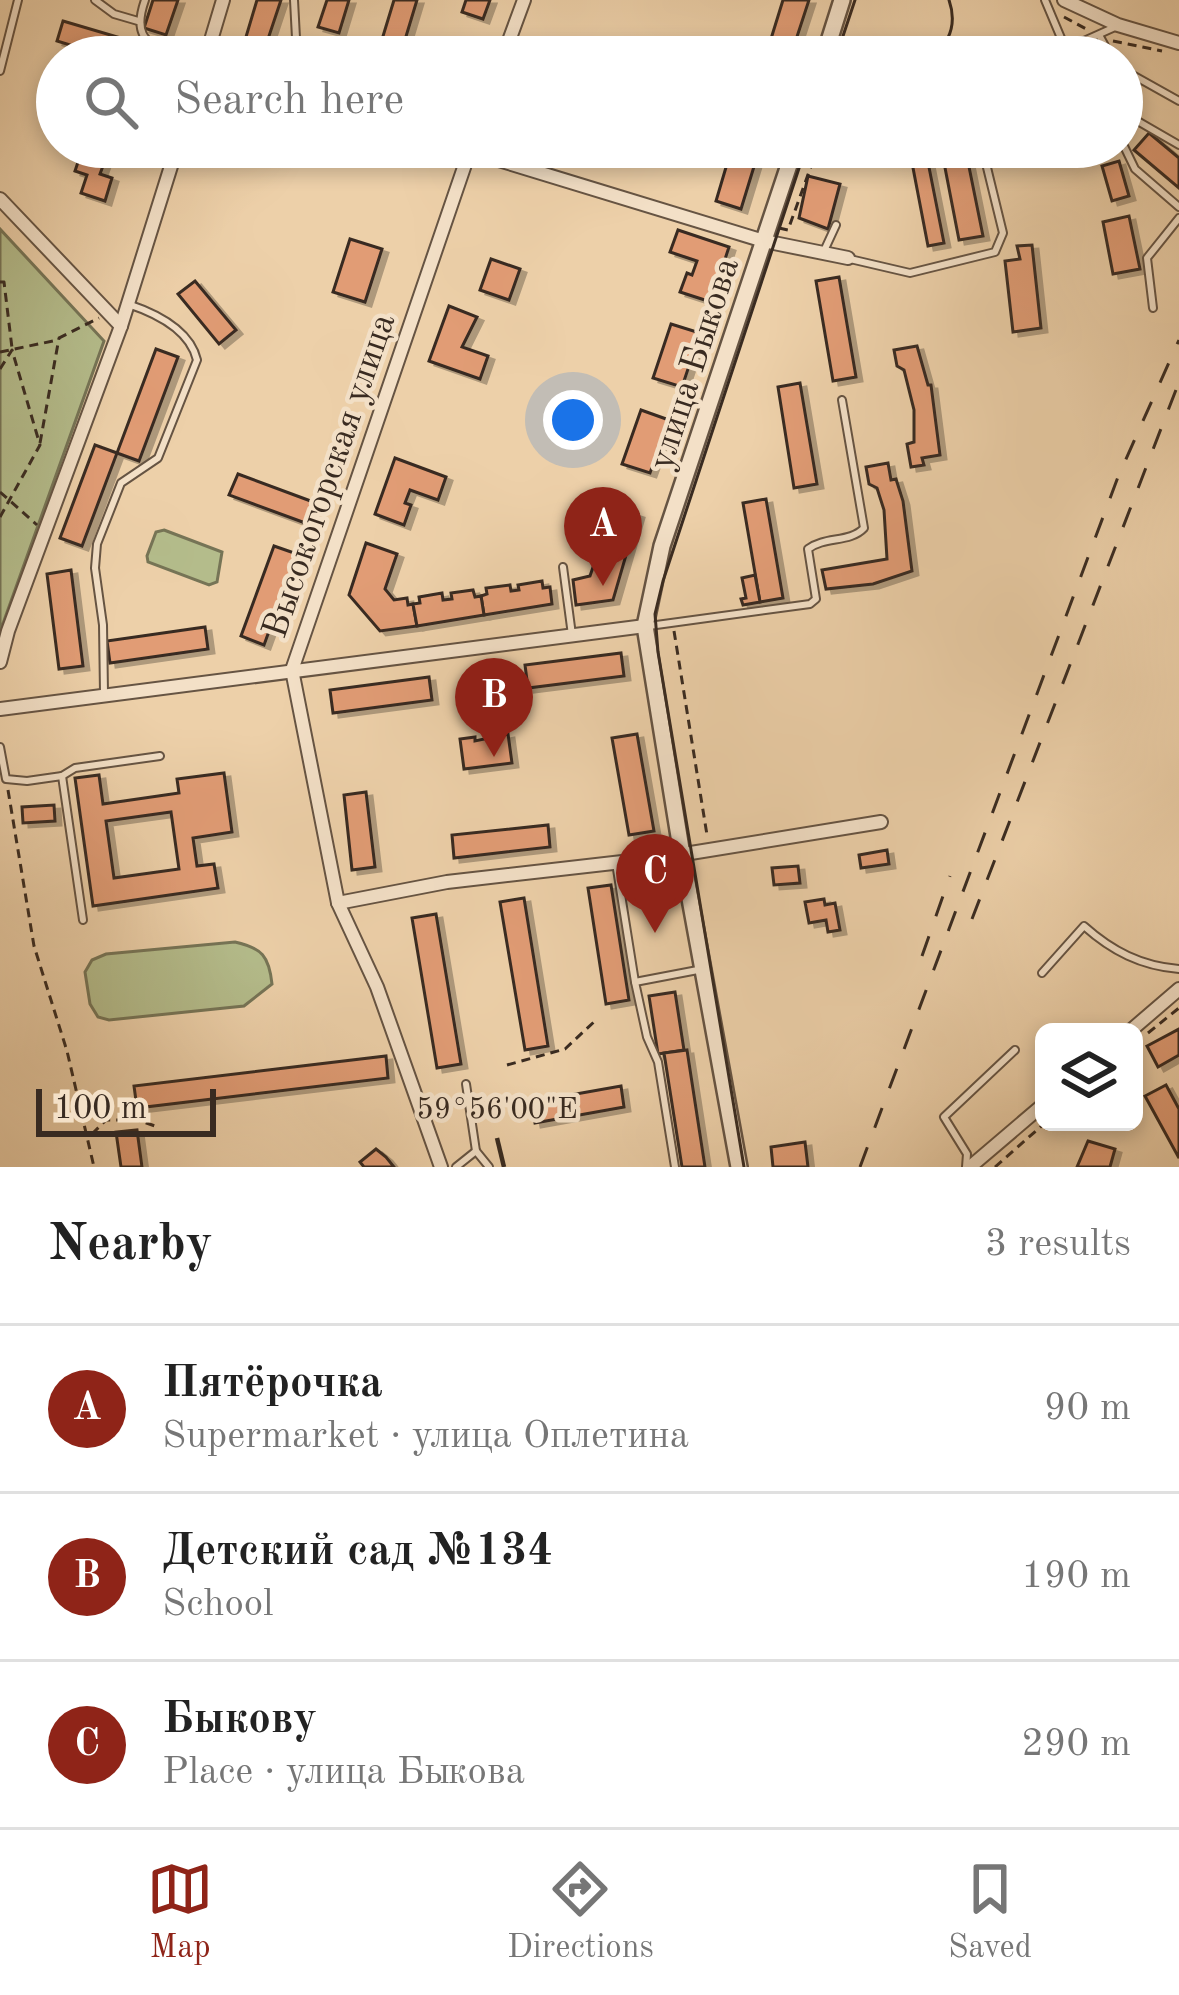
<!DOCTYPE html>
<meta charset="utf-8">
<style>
:root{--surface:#fff;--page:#f2f2f2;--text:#222;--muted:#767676;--line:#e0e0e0;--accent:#8f2418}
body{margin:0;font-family:"Old Standard TT",serif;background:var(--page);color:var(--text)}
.controls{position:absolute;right:36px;bottom:36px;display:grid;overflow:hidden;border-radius:18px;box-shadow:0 6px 18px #0003}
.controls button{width:108px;height:108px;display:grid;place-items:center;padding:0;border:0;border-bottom:3px solid var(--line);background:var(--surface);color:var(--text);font:60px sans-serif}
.scale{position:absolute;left:36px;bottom:30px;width:180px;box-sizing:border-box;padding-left:12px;border:6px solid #392b21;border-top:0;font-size:33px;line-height:42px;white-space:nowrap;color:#392b21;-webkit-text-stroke:9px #f3e0c7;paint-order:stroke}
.you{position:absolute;left:573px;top:420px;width:42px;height:42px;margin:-30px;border:9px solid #fff;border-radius:50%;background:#1a73e8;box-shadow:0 0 0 18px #1a73e833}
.badge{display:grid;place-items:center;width:78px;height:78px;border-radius:50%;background:var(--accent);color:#fff;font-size:39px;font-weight:700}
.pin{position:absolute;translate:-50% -99px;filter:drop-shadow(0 3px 6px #0008)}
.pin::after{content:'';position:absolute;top:63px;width:42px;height:36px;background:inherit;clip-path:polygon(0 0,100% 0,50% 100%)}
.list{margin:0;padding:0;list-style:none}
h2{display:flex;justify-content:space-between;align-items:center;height:156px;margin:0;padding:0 48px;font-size:51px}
h2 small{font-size:39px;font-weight:400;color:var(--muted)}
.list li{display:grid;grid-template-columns:78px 1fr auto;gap:36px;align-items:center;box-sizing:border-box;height:168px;padding:0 48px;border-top:3px solid var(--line)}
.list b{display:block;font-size:45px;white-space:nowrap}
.list p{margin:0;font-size:39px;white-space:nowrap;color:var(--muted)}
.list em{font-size:39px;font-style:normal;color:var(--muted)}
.icon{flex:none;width:66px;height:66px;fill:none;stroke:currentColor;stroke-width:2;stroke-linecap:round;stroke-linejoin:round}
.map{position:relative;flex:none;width:1179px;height:1167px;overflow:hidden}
.search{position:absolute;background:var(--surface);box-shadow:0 6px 18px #0003;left:36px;right:36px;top:36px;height:132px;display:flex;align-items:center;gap:30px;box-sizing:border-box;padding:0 42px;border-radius:66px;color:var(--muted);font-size:45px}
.sheet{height:660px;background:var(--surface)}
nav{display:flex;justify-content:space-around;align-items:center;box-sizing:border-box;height:168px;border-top:3px solid var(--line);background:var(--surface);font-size:33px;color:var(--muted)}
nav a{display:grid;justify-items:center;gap:6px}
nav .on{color:var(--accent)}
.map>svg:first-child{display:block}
.green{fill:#b4bc8b;stroke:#767456;stroke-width:3}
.building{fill:#e19c74;stroke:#392b21;stroke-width:3;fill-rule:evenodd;filter:url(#shadow)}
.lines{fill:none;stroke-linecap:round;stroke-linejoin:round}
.service-casing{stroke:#665443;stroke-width:10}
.minor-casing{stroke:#665443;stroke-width:16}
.tertiary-casing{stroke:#665443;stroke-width:20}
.path{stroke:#392b21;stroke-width:3;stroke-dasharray:9 6;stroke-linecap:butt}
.service{stroke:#f3e0c7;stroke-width:6}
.minor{stroke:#f3e0c7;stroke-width:12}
.tertiary{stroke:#f3e0c7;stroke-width:15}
.tram{stroke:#392b21;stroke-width:3}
.rail{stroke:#392b21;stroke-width:3;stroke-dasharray:21 21;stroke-linecap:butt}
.ticks{fill:none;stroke:#392b21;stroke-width:4.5}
.labels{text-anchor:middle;stroke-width:9;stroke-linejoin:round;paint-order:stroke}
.street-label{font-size:36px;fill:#392b21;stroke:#f3e0c7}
.ticks-label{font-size:30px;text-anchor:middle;fill:#392b21;stroke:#f3e0c7;stroke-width:9;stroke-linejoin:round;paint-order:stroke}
</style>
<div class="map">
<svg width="1179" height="1167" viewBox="0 0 1179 1167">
<defs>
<filter id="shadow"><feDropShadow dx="6" dy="4" stdDeviation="0" flood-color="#0004"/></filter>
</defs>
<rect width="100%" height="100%" fill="#edd0a9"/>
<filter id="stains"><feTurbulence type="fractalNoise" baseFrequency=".00167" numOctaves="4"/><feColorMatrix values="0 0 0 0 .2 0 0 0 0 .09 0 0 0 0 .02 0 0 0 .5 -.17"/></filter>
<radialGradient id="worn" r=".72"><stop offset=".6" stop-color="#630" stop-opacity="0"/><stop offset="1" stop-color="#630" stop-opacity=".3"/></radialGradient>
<!-- green -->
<g class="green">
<polygon points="0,229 104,341 0,632"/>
<polygon points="164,530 222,552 217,582 209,585 148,562 147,556 156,532"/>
<path d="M235,942C262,948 269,956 272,984L244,1006L109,1020L98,1017L90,1004L85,972L92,960L106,954Z"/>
</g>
<!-- building -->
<g class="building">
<polygon points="153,0 178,0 166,35 144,28"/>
<polygon points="257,0 281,0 267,42 276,45 272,57 240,57"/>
<polygon points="327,0 349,0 339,33 318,27"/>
<polygon points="394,0 417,0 401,53 380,46"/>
<polygon points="466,0 490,0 483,19 462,12"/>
<polygon points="783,0 809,0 793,49 770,42"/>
<polygon points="63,21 131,41 126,57 109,57 57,41"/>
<polygon points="1149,133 1179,158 1179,188 1134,150"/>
<polygon points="83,147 110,147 100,174 112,178 105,201 81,193 87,175 75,171"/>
<polygon points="732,147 760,147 741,209 716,201"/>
<polygon points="909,147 925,147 944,243 928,246"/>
<polygon points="941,147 965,147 983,236 959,240"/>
<polygon points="1119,161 1129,196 1112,201 1102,166"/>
<polygon points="808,176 840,184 828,229 799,218"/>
<polygon points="1129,216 1140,269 1113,274 1103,222"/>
<polygon points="678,230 729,247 711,302 680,292 687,273 692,275 697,261 670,252"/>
<polygon points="350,239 382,249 365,302 333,292"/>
<polygon points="1032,245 1041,328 1013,332 1005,261 1020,259 1017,246"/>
<polygon points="491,259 520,269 509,300 480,290"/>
<polygon points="839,277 856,377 833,381 816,281"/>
<polygon points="195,281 236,330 219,344 178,294"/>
<polygon points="449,306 477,317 462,347 488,356 480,379 429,361"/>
<polygon points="671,324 700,333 682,387 653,378"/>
<polygon points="917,346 928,385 931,385 940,455 922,458 924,465 911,467 907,444 914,442 914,410 904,370 897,366 894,350"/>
<polygon points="156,349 178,357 139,461 117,453"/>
<polygon points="800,383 817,484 794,488 778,387"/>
<polygon points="641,410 669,420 650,473 622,464"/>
<polygon points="95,445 117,453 82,546 60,538"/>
<polygon points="395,458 446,477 438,500 410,490 405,503 411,505 404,525 375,514"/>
<polygon points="888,463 891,480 896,479 903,501 912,571 873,584 826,589 822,570 887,559 884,510 877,488 869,484 866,467"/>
<polygon points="238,474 316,503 308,524 229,495"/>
<polygon points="766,499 783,598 760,602 743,503"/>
<polygon points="603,503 638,514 613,600 576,605 573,580 590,576 605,532 595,528"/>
<polygon points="366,543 397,554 385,589 394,600 407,598 408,605 413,604 417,626 380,631 349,595"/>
<polygon points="274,546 297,554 264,645 241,636"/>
<polygon points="71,570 83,666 59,669 47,574"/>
<polygon points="755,575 760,602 743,605 741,599 746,598 742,578"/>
<polygon points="542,581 543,588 550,587 552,604 484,615 481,596 487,594 486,588 510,585 511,591 519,590 518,585"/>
<polygon points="473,590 475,597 481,596 484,615 417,626 413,604 420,603 419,597 442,593 443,600 452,599 451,593"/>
<polygon points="205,627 208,649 110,663 107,641"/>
<polygon points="621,653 624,676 528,688 525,665"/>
<polygon points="429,677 432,700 333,713 330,690"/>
<polygon points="508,734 512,763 464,769 460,739 475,737 475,741"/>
<polygon points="637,734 654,831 629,835 612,738"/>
<path d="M224,773L232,832L193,838L197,866L214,864L218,888L93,906L75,778L99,775L103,804L179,793L177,779ZM171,812L179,869L114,878L106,821Z"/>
<polygon points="366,792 375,867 352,870 344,795"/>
<polygon points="54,805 55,821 23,823 22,807"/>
<polygon points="548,825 550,847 454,858 452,835"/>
<polygon points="887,850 889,864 861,868 859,855"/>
<polygon points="798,866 800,883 774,885 772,868"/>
<polygon points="611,885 629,1000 606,1004 588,888"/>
<polygon points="524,898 548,1046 525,1050 500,902"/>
<polygon points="824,899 825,905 835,903 840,930 828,932 826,920 809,923 805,902"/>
<polygon points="436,914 461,1064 437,1068 412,918"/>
<polygon points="675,992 684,1050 658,1054 649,996"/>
<polygon points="1179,1029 1179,1055 1158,1067 1147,1046"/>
<polygon points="687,1050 705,1167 682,1167 664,1053"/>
<polygon points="386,1056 388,1078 137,1108 134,1086"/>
<polygon points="1166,1085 1179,1109 1179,1158 1145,1096"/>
<polygon points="621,1086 624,1107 535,1123 531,1102"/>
<polygon points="137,1130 142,1167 121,1167 116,1132"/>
<polygon points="1088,1141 1115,1149 1110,1167 1077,1167"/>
<polygon points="805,1142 808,1167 773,1167 771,1147"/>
<polygon points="376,1149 386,1157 394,1167 364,1167 360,1162"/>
</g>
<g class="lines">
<defs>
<g id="service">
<polyline points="95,0 114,14 138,21"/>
<path d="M145,0C134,31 142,41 170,57"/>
<polyline points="1045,0 1069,57"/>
<polyline points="1099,35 1111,57"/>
<polyline points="291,57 296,38 294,0"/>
<polyline points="1026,57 1066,49 1115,27"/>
<polyline points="1122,69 1179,101"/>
<polyline points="0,71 18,0"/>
<polyline points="1122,112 1179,145"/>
<polyline points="1122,142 1135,169 1179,207"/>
<polyline points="824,251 836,225"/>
<polyline points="850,259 910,273 995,252 1003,233 982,147"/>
<polyline points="1153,308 1147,258 1179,218"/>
<polyline points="563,567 572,635"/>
<path d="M649,626L810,604L816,599L808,549C825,536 850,543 864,528L842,400"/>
<path d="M104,693L103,625L95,568L97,544L121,483L158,458L197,360C190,330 155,313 128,304"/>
<polyline points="0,747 6,779 27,781 62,776 75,768 160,756"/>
<polyline points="62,776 83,920"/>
<polyline points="616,863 635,982"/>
<path d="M1042,973L1084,926C1112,951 1141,966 1179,969"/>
<polyline points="466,1084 476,1151"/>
<polyline points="456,1167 476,1151 489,1167"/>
<polyline points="675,1167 658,1062 647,1037 635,982 703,969"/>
<polyline points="966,1167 967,1154 944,1117 1015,1050"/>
</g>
<g id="minor">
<polyline points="1064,0 1118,25 1179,43"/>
<polyline points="206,57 223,0"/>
<polyline points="503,57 524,0"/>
<polyline points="469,151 764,241 848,258"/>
<polyline points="0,199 121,326"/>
<polyline points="0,662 8,631 121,326 177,147"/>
<polyline points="0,709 645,626"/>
<polyline points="338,903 447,882 666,857 881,822"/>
<polyline points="1129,1032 1179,989"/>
<polyline points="441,1167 377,987 338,903 292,670 471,147"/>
<polyline points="970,1167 1044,1104"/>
</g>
<g id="tertiary">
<polyline points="824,57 842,0"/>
<polyline points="739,1167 682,855 645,626 662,546 795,147"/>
</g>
</defs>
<!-- service casing -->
<use href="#service" class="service-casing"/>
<!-- minor casing -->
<use href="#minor" class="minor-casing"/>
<!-- tertiary casing -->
<use href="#tertiary" class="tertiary-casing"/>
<!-- path -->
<g class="path">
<polyline points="1064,17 1088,30"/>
<polyline points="1113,41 1162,51"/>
<polyline points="779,228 788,230 818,147"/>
<polyline points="0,282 4,282 12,348"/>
<polyline points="0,352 53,341 99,318"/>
<polyline points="0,369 12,350 40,445 0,517"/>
<polyline points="40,443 59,338"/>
<polyline points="0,492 37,525"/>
<polyline points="674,631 707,835"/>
<polyline points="8,790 34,946 67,1051 94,1167"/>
<polyline points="1148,1033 1179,1008"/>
<polyline points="507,1065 565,1049 596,1020"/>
<polyline points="92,1134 106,1120 138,1120 155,1126"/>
<polyline points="995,1167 1046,1122"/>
</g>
<!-- service -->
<use href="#service" class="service"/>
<!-- minor -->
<use href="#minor" class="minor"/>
<!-- tertiary -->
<use href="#tertiary" class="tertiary"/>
<!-- tram -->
<g class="tram">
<polyline points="836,57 855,0"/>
<path d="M933,57C951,41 957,23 949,0"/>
<polyline points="744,1167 658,652 655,614 663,581 806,147"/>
</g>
<!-- rail -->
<g class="rail">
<polyline points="972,919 1179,382"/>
<polyline points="922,956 950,876"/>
<polyline points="860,1167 1118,477 1179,340"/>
</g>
</g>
<!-- ticks -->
<path class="ticks" d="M497,1138L504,1167"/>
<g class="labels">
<!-- street labels -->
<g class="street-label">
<text transform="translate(692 363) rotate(-72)" y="13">улица Быкова</text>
<text transform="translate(327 475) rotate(-71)" y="13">Высокогорская улица</text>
</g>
</g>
<g class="ticks-label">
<text x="497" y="1118">59°56'00"E</text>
</g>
<rect width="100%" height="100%" filter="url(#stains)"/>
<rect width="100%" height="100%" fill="url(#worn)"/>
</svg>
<div class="controls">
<button><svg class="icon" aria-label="layers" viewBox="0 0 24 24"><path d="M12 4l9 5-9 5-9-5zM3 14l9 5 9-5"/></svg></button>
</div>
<div class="scale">100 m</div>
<div class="you"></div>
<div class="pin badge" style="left:603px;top:586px">A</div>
<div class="pin badge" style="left:494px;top:757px">B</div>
<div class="pin badge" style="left:655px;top:933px">C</div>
<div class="search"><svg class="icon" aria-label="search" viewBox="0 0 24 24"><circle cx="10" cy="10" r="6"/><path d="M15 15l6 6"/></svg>Search here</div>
</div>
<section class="sheet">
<h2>Nearby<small>3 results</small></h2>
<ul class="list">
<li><span class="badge">A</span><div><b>Пятёрочка</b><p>Supermarket · улица Оплетина</p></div><em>90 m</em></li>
<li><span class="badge">B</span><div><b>Детский сад №134</b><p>School</p></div><em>190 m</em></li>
<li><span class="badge">C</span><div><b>Быкову</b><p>Place · улица Быкова</p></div><em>290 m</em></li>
</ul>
</section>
<nav>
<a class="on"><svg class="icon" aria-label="map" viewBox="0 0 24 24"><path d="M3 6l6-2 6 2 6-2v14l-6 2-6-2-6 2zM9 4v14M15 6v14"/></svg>Map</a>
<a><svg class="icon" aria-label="directions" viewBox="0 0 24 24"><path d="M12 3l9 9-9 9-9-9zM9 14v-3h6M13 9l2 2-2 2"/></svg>Directions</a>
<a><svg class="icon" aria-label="saved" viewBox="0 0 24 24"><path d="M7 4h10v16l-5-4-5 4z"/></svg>Saved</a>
</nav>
